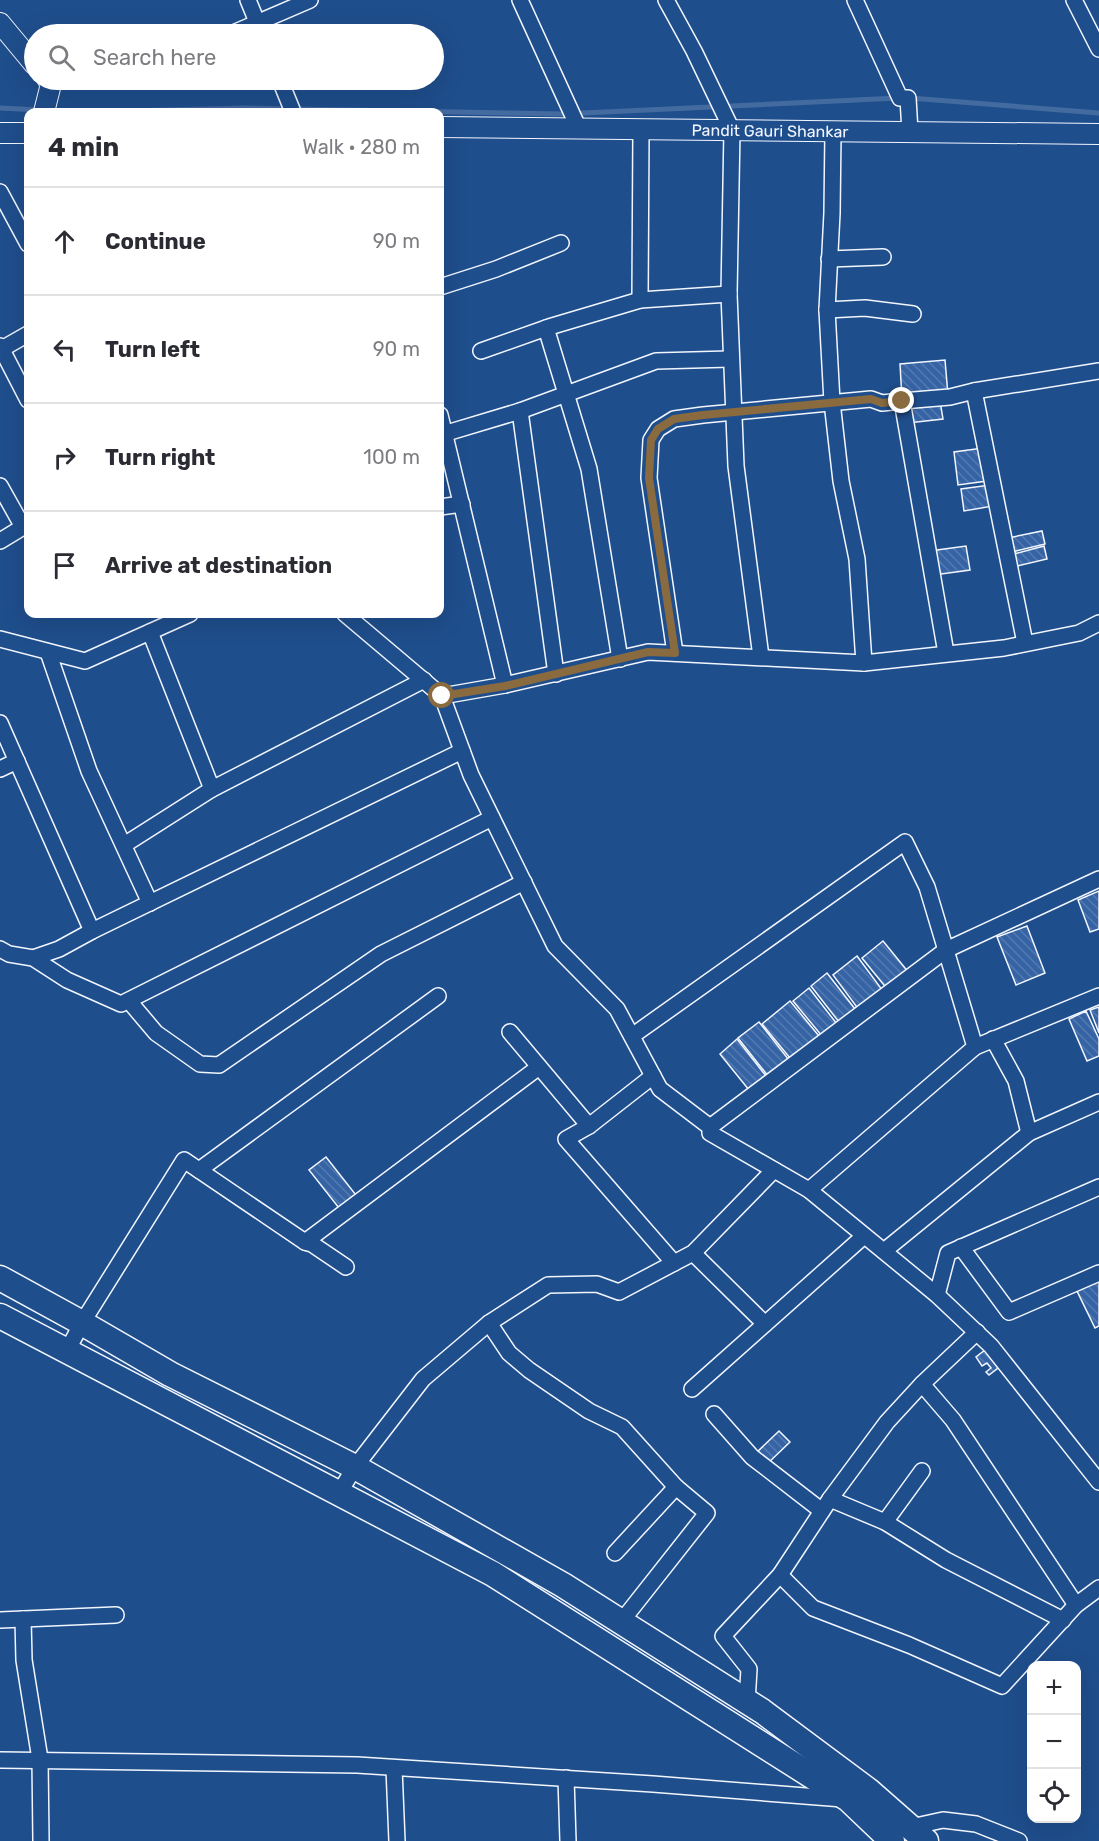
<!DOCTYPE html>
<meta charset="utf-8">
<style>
:root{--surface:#fff;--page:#f2f2f3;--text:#2b2b33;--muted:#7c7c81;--line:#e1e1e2}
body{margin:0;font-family:Rubik,sans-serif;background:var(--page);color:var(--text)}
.controls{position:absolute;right:18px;bottom:18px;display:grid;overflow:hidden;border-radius:12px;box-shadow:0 6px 24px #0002}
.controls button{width:54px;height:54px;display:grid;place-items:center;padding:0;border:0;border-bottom:2px solid var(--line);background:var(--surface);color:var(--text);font:30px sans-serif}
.stop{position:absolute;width:18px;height:18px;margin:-14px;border:4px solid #8a6a3f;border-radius:50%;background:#fff}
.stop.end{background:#8a6a3f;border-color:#fff;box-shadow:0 2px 6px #0008}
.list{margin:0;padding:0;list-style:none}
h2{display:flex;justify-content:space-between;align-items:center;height:78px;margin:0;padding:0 24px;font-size:26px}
h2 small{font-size:20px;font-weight:400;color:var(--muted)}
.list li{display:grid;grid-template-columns:39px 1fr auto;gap:18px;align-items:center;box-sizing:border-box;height:108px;padding:0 24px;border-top:2px solid var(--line)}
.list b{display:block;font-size:22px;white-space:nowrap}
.list em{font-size:20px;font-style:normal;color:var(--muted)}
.icon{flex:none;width:33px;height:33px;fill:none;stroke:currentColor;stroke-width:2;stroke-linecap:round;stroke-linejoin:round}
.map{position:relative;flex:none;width:1099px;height:1841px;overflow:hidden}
.search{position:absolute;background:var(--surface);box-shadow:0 6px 24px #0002;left:24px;top:24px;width:420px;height:66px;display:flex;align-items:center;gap:15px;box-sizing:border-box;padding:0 21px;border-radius:33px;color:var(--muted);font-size:22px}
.panel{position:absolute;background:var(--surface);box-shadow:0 6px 24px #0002;left:24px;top:108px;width:420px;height:510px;border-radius:12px}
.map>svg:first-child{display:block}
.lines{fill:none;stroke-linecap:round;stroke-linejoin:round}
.stream{stroke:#446ba0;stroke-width:5}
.building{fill:url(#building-back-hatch);stroke:#f2f6ff;stroke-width:1.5}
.minor-casing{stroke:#f2f6ff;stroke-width:18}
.tertiary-casing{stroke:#f2f6ff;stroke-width:22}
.primary-casing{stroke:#f2f6ff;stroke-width:27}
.minor{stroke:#1f4e8c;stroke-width:15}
.tertiary{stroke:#1f4e8c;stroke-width:20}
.primary{stroke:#1f4e8c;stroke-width:24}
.route{stroke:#8a6a3f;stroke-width:8}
.labels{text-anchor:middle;stroke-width:4.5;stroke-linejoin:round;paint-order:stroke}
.street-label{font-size:16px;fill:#f2f6ff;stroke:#1f4e8c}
</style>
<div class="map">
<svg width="1099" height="1841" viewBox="0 0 1099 1841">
<defs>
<pattern id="building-back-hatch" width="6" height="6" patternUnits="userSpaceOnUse" patternTransform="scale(1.5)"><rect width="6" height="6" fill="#3563a3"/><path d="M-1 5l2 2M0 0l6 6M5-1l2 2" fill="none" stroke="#537ab1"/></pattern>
</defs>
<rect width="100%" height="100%" fill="#1f4e8c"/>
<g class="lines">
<!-- stream -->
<g class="stream">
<polyline points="910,98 1099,113"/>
<polyline points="0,108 40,110"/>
<polyline points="50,110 88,112 246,108 562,114 898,98"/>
</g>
</g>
<!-- building -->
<g class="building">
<polygon points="945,360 948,395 902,399 900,364"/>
<polygon points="940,401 943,419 908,423 905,405"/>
<polygon points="983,448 987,481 958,485 954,452"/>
<polygon points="990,485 993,506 964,511 961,489"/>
<polygon points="1042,531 1045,544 1012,552 1008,538"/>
<polygon points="966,546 970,570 934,575 930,551"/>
<polygon points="1044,546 1047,559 1013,567 1010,555"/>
<polygon points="1099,891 1099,929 1090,932 1078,900"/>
<polygon points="1027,926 1045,973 1016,985 997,937"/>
<polygon points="883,941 909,973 888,990 862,958"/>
<polygon points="857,956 883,991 859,1010 833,975"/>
<polygon points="827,973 855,1009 839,1022 811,986"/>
<polygon points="809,988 837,1024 822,1036 793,1001"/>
<polygon points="790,1001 819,1036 790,1058 762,1024"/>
<polygon points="1099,1007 1099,1033 1090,1010"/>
<polygon points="1086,1011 1099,1039 1099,1056 1087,1061 1069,1019"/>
<polygon points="759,1022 789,1060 768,1076 738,1038"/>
<polygon points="737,1039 766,1076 749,1090 720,1054"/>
<polygon points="326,1157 356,1195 339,1208 309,1170"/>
<polygon points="1099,1281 1099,1326 1095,1328 1077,1291"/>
<polygon points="985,1350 998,1368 989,1375 986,1372 991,1368 987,1363 982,1366 976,1357"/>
<polygon points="779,1431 790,1442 766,1465 755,1454"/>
</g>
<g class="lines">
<defs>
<g id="minor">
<polyline points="248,0 262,34"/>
<polyline points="520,0 579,129"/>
<polyline points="666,0 694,51 732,130 729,294 736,466 761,657"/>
<polyline points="855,0 900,98 908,98 910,132"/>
<polyline points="1074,0 1099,49"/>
<polyline points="231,34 310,0"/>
<polyline points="280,80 293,112"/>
<polyline points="833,132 832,213 827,310 832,402 841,481 857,559 864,663"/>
<polyline points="0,192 28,244"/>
<polyline points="829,259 883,257"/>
<polyline points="440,287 496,269 561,243"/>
<polyline points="640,300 641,129"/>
<polyline points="827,310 865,308 913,314"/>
<polyline points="546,328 589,469 620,659"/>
<polyline points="0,346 28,400"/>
<polyline points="0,350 28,334"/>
<polyline points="481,351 549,327 640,300 729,294"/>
<polyline points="974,391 1025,643"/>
<polyline points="520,411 556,674"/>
<polyline points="440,415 505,685"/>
<polyline points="440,435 520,411 656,361 730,359"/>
<polyline points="0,486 23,527"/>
<polyline points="440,507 462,504"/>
<polyline points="0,541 28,524"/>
<polyline points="345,614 442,696 505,685 648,652 864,663 1004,648 1079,633 1099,623"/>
<polyline points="150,632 212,789"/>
<polyline points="0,639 85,661 190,614"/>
<polyline points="48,652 89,771 150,903"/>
<polyline points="675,653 649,478 651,440 658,429 674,419 703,415 871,399 882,403 902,401"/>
<polyline points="946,653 902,401 950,397 974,391 1099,371"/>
<polyline points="442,696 471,775 555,946 617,1009 660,1089 710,1127 710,1133 809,1190 937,1295 991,1346 1099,1482"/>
<polyline points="0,723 92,931"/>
<polyline points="0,769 17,761"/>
<polyline points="124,845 212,789 424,680"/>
<polyline points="0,949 9,954 33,958 67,980 121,1004 492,818"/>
<polyline points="33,958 59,949 92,931 462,751"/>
<polyline points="129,1001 156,1033 200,1064 219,1065 381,954 524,882"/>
<polyline points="510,1032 589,1126 566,1139 674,1263"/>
<polyline points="632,1036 905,842 927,887 975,1047 809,1190"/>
<polyline points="993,1039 1016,1081 1029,1133"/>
<polyline points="975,1047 1099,996"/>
<polyline points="589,1126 653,1076"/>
<polyline points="710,1127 946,950 1099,879"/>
<polyline points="199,1170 438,996"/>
<polyline points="305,1242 312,1244 346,1267"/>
<polyline points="961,1247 1009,1312 1099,1273"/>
<polyline points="884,1251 1029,1133 1099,1102"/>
<polyline points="693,1253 765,1324"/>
<polyline points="937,1295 948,1253 1099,1187"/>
<polyline points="489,1323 509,1353 529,1370 589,1411 622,1427 676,1487 615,1553"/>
<polyline points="67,1351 82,1323 184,1160 305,1242 539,1067"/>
<polyline points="922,1384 953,1420 1076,1605"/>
<polyline points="692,1389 864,1236"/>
<polyline points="714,1414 752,1457 822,1511"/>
<polyline points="339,1493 355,1467 423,1379 489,1323 548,1285 597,1284 619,1292 693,1253 774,1170"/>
<polyline points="830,1499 885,1522 946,1560 1063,1620"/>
<polyline points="885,1522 922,1471"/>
<polyline points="780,1575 813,1608 909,1645 1002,1686 1076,1605 1099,1588"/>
<polyline points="23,1619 24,1660 40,1759 41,1841"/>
<polyline points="0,1620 116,1615"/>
<polyline points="621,1622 707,1513 676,1487"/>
<polyline points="747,1702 749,1669 723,1636 780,1575 830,1499 887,1422 922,1384 977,1332"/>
<polyline points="0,1760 357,1765 653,1784 843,1799"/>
<polyline points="394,1768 397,1841"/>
<polyline points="566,1778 568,1841"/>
<polyline points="908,1830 911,1827 943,1820 976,1824 1019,1841"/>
</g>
<g id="tertiary">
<polyline points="0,23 34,64"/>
<polyline points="44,112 51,84 48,80"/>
<path id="s1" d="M440,127L1099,134"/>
<polyline points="0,133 28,133"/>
</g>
<g id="primary">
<polyline points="0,1278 82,1323 170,1374 355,1467 563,1585 762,1711 868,1790 926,1841"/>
<polyline points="0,1316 493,1574 848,1799 892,1841"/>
</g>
</defs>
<!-- minor casing -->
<use href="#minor" class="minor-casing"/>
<!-- tertiary casing -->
<use href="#tertiary" class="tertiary-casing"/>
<!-- primary casing -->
<use href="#primary" class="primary-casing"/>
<!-- minor -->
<use href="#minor" class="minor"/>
<!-- tertiary -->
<use href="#tertiary" class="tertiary"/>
<!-- primary -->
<use href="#primary" class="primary"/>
</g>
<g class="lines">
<!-- route -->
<polyline class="route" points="442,696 505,686 648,652 675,653 649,478 651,440 658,429 674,419 703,415 871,399 882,403 902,401"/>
</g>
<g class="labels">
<!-- street labels -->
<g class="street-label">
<text dy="6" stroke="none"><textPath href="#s1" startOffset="330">Pandit Gauri Shankar</textPath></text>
</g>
</g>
</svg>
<div class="controls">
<button>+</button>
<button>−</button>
<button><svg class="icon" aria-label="locate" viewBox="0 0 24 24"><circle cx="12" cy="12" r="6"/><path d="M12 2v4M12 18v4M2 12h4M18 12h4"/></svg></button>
</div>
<div class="stop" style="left:442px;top:696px"></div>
<div class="stop end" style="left:902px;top:401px"></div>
<div class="search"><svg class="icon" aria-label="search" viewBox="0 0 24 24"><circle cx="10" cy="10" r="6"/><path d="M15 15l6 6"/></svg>Search here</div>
<section class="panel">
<h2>4 min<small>Walk · 280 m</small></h2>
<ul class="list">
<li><svg class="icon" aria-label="ahead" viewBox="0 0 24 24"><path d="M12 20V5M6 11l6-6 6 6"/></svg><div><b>Continue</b></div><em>90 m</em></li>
<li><svg class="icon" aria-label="left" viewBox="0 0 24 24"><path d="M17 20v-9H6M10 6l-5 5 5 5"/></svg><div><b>Turn left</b></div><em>90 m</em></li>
<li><svg class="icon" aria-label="right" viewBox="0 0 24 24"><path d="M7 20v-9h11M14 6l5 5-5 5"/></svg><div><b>Turn right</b></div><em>100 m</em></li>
<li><svg class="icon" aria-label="arrive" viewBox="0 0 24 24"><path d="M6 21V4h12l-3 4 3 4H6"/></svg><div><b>Arrive at destination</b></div></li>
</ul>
</section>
</div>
